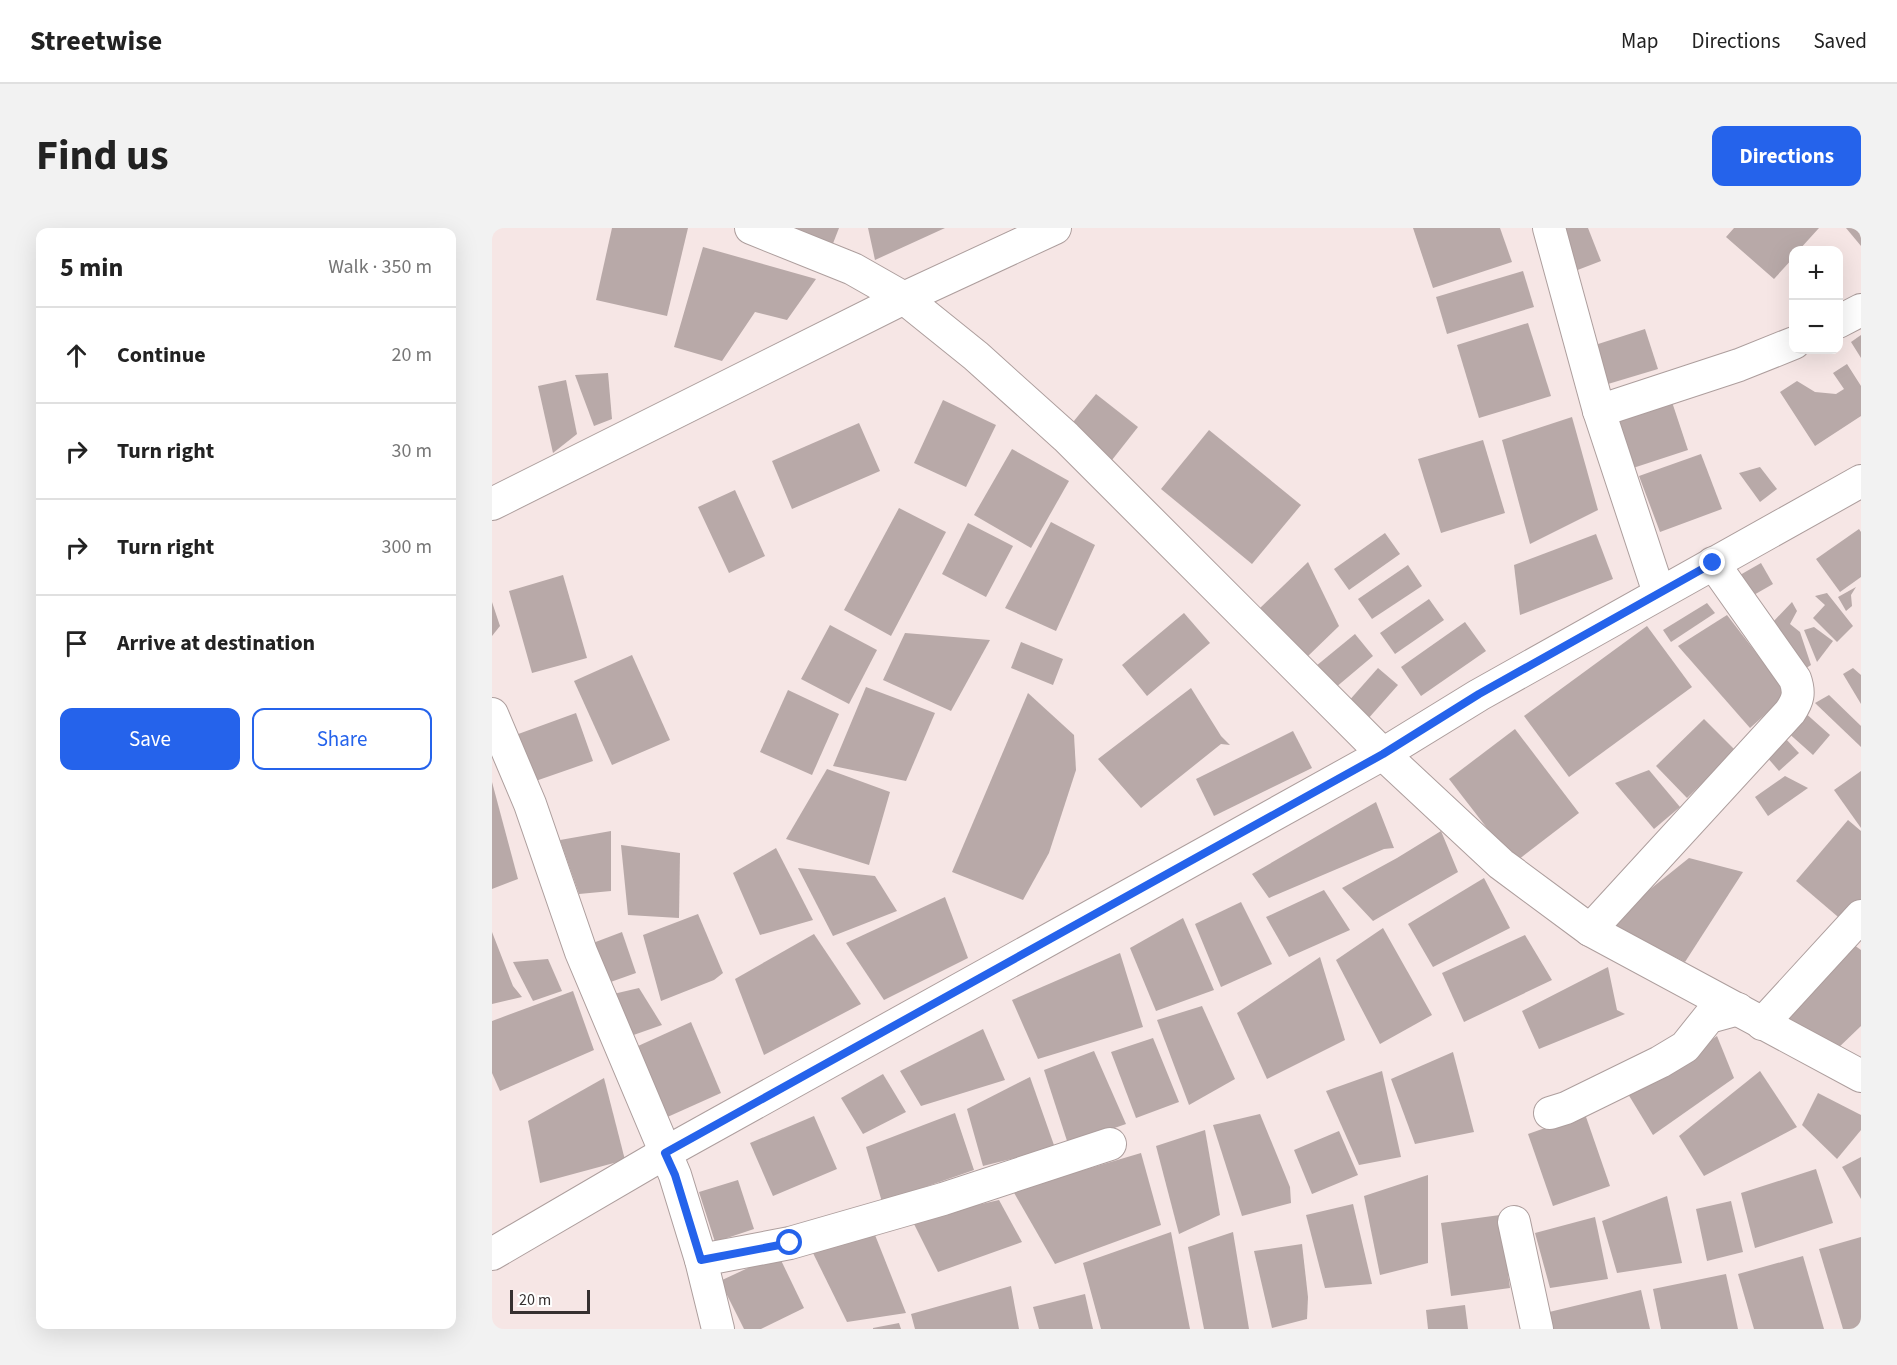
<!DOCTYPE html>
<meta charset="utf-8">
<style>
:root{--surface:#fff;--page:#f2f2f2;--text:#222;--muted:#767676;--line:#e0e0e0;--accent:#2563eb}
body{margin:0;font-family:"Source Sans 3",sans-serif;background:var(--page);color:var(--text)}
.controls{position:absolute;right:18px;top:18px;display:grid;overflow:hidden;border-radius:12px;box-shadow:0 6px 24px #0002}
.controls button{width:54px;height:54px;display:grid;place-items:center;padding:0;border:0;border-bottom:2px solid var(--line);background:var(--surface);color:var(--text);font:30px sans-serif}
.scale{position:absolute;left:18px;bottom:15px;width:80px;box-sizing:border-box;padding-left:6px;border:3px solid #363030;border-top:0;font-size:16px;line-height:21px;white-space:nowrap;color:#363030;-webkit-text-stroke:4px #fff;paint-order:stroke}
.stop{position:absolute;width:18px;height:18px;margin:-14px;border:4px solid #2563eb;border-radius:50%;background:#fff}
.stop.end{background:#2563eb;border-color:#fff;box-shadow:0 2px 6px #0008}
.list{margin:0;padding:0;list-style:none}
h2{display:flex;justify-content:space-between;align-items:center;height:78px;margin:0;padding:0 24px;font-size:26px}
h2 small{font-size:20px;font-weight:400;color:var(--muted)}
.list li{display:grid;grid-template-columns:39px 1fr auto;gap:18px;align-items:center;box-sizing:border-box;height:96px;padding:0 24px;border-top:2px solid var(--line)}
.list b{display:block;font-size:22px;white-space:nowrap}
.list em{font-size:20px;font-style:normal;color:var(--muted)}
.actions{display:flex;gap:12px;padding:18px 24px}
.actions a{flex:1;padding:14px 0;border:2px solid var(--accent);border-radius:12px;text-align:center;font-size:21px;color:var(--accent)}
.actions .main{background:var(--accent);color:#fff}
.icon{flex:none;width:33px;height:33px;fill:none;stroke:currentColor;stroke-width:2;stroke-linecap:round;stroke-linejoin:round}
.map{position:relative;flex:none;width:1369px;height:1101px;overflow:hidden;border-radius:12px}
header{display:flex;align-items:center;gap:36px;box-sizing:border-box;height:84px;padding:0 30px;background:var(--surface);border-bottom:2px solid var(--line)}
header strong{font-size:28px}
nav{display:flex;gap:33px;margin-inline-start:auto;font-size:21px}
.intro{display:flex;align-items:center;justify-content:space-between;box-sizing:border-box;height:144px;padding:0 36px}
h1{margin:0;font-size:42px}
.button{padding:15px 27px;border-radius:12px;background:var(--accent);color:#fff;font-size:21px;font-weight:700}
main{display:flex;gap:36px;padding:0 36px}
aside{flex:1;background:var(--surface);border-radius:12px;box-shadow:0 6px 24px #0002}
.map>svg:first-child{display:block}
.building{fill:#b8a9a8}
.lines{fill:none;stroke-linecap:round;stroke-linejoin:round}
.minor-casing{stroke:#ad9e9d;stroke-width:34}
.minor{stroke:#fff;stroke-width:32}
.route{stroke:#2563eb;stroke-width:8}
</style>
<header>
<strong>Streetwise</strong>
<nav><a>Map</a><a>Directions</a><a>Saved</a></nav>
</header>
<div class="intro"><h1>Find us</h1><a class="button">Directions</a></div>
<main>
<aside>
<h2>5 min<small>Walk · 350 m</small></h2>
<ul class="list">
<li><svg class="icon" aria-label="ahead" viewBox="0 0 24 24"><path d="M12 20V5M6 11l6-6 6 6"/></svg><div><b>Continue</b></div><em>20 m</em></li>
<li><svg class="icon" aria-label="right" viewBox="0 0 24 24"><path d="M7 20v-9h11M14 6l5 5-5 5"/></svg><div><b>Turn right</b></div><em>30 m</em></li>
<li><svg class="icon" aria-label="right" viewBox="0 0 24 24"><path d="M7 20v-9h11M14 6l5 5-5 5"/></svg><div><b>Turn right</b></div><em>300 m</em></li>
<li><svg class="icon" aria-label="arrive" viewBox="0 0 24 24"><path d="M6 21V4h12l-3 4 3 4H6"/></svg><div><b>Arrive at destination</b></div></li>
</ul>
<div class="actions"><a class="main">Save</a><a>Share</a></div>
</aside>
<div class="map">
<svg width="1369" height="1101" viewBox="0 0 1369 1101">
<rect width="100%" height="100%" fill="#f6e6e5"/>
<!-- building -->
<g class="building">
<polygon points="120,0 196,0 175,88 104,72"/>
<polygon points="290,0 347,0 340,18"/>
<polygon points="376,0 453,0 383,32"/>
<polygon points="921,0 1008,0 1020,34 941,60"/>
<polygon points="1067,0 1096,0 1109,33 1083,43"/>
<polygon points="1242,0 1327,0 1307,22 1302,22 1302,29 1282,51 1234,9"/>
<polygon points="1354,0 1369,0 1369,18"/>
<polygon points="211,19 324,51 295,92 263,84 230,133 182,119"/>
<polygon points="1031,43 1042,79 955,106 944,69"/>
<polygon points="1036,95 1059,168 987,190 965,117"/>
<polygon points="1153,101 1166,141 1116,156 1103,117"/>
<polygon points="1369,107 1369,130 1359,114"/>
<polygon points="1355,136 1369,158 1369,188 1323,218 1288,164 1305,153 1323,164 1344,166 1352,161 1341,145"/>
<polygon points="116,145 120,191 102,198 83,147"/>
<polygon points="74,152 85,206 61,225 46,158"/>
<polygon points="604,166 646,199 620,232 577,199"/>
<polygon points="1179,171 1196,222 1141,240 1124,189"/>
<polygon points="451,172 504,197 474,259 422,235"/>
<polygon points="1080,189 1106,282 1038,316 1010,212"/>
<polygon points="367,195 388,243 300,281 280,233"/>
<polygon points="717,202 809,277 760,336 669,261"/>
<polygon points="991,212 1013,285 949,305 926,231"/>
<polygon points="520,221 577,253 539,320 482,287"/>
<polygon points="1209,226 1230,281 1168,304 1147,248"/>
<polygon points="1268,239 1285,261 1268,274 1247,245"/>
<polygon points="243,262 273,328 237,345 206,279"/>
<polygon points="407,280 454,304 399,408 352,382"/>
<polygon points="559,294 603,317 564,403 513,380"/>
<polygon points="476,295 521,318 494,369 450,346"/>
<polygon points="1367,301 1369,304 1369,349 1348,364 1324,331"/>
<polygon points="893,305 908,326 857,362 842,341"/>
<polygon points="1104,306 1121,351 1028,387 1022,337"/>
<polygon points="816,334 847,398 814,430 767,381"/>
<polygon points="1269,335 1281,356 1253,372 1241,351"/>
<polygon points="916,337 930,358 880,391 866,371"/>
<polygon points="71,347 95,430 40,445 17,363"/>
<polygon points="1364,359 1359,367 1360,378 1354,383 1346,369"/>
<polygon points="1335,365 1361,398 1345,414 1321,390 1333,377 1323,368"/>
<polygon points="937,371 952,392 903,426 888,405"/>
<polygon points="0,374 8,398 0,408"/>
<polygon points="1300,374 1305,383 1298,396 1308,404 1319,437 1308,444 1283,415 1293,408 1280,395"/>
<polygon points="1215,375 1223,385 1179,414 1171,402"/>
<polygon points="692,385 718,415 655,468 630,437"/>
<polygon points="1235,387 1296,466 1258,500 1186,418"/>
<polygon points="973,394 994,423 929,468 909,439"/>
<polygon points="338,397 385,422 357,476 309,451"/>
<polygon points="1155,398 1200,459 1077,549 1032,488"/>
<polygon points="1322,399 1341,413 1325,434 1312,402"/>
<polygon points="413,405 498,412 459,483 391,452"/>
<polygon points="863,406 881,428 843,460 824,438"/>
<polygon points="529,414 571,431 561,457 519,440"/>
<polygon points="140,427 178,512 120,537 82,453"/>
<polygon points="886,440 906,457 875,492 855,475"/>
<polygon points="1361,440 1369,447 1369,476 1351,446"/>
<polygon points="374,459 443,485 414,553 341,538"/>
<polygon points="699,460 729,508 738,517 729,516 649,580 606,531"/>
<polygon points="296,462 347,486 320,547 268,524"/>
<polygon points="536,465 582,507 584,542 557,625 531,672 460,644"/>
<polygon points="1337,467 1369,498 1369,519 1323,475"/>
<polygon points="1311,483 1338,507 1321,527 1293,502"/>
<polygon points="84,485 101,533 35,556 18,509"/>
<polygon points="1212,491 1244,523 1195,570 1164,538"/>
<polygon points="1023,501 1087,585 1022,635 957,551"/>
<polygon points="801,503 820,540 722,588 704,551"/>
<polygon points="1293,510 1307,525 1287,543 1274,528"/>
<polygon points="335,541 398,564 377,637 294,611"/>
<polygon points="1157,542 1188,579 1162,601 1123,555"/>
<polygon points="1369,543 1369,600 1342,562"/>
<polygon points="1293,548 1316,560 1276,588 1263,569"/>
<polygon points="0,554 26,651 0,661"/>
<polygon points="884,574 902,620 892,621 777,670 760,646"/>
<polygon points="1356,592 1369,603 1369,673 1352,694 1304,653"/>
<polygon points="119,603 119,663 87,666 68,612"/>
<polygon points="949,603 966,644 881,693 850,660 905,630"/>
<polygon points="129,617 188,625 187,690 136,687"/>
<polygon points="284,620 321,692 268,707 241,645"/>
<polygon points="1197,630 1251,644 1193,734 1116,695"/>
<polygon points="306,640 383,648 405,683 341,708"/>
<polygon points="992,650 1018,700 941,739 916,696"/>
<polygon points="832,662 858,702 797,729 774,689"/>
<polygon points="453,669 476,730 392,772 354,715"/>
<polygon points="749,674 780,736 729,759 703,696"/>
<polygon points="206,686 231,745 222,752 169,773 151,707"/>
<polygon points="691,690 722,762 664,783 638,720"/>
<polygon points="891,700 940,787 888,816 844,732"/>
<polygon points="0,704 21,758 30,769 0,776"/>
<polygon points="130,704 144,745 113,756 93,718"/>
<polygon points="322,706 369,776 272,827 243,751"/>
<polygon points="1033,707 1060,752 972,794 950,745"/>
<polygon points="1362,717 1369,722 1369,798 1343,823 1291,796"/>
<polygon points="628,725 651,799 546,831 520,772"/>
<polygon points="828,729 853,812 775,851 745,785"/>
<polygon points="56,731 70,763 41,773 21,734"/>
<polygon points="1116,739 1125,782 1133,786 1047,821 1030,783"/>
<polygon points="147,760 170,797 133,810 117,767"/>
<polygon points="81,763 102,822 8,863 0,845 0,793"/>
<polygon points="710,778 743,851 697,877 665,792"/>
<polygon points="199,794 229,865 171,891 135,823"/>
<polygon points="491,801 513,852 429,878 408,843"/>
<polygon points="1225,808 1242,850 1161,907 1136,866"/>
<polygon points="661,810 687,874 644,890 619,824"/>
<polygon points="602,823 634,896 576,916 552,842"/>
<polygon points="961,824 982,904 923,916 899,851"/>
<polygon points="890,843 909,929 867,937 834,863"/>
<polygon points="1268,843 1305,899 1212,948 1187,908"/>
<polygon points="391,846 414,884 371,906 349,870"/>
<polygon points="538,849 563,920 491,938 475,881"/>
<polygon points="112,850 133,932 48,955 36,893"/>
<polygon points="1326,865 1369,887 1369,902 1345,931 1310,897"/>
<polygon points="463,885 482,942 390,974 374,919"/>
<polygon points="768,886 798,959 799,975 750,988 721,897"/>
<polygon points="1093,886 1118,958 1061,978 1036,906"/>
<polygon points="322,888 345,941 281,968 258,915"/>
<polygon points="713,902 728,987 687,1006 664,918"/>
<polygon points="847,903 866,947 820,966 802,922"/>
<polygon points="649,925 669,997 563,1036 521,963"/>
<polygon points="1369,929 1369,971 1350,939"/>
<polygon points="1324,941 1341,995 1263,1020 1249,965"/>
<polygon points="936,947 936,1035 888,1047 872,968"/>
<polygon points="246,952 262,1001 223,1014 207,964"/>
<polygon points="1175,968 1190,1035 1125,1045 1110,993"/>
<polygon points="507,972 530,1014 446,1044 420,992"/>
<polygon points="1239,973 1251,1024 1215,1033 1204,981"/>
<polygon points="861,976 880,1056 833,1060 814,987"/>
<polygon points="1008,987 1018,1060 959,1068 949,995"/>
<polygon points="1103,989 1116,1051 1058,1060 1043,1005"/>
<polygon points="679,1004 698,1101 609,1101 591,1035"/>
<polygon points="741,1004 757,1101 712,1101 696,1019"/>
<polygon points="383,1007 414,1085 355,1094 320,1023"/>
<polygon points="1369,1009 1369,1101 1351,1101 1327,1021"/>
<polygon points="810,1016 816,1069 815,1091 780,1100 762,1023"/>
<polygon points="286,1026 312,1080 269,1101 252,1101 228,1053"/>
<polygon points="1311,1028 1332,1101 1262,1101 1246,1046"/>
<polygon points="1234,1046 1246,1101 1169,1101 1161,1061"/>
<polygon points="519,1058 527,1101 423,1101 419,1086"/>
<polygon points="1149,1062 1158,1101 1057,1101 1053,1085"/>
<polygon points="593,1066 601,1101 547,1101 541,1079"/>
<polygon points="973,1077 976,1101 936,1101 934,1082"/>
<polygon points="407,1095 409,1101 381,1101 381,1100"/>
</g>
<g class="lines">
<defs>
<g id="minor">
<polyline points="259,0 361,41 412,70 484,128 574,209 891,526 1009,636 1098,702 1369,848"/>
<polyline points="1057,0 1107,183 1167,365"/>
<polyline points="1346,94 1369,82"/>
<polyline points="1107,183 1247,137 1302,115"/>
<polyline points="0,276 412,70 563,0"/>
<polyline points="0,486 38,576 89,724 183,947 209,1032 226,1101"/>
<path d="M1098,702L1298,484C1306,472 1308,465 1303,451L1221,335"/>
<polyline points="1270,796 1369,688"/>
<polyline points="1058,885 1074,880 1168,834 1193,819 1217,789 1246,781"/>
<polyline points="1022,994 1045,1101"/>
<polyline points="0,1026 173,925 891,526 987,467 1369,253"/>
<polyline points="209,1032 298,1015 451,971 618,916"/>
</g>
</defs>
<!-- minor casing -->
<use href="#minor" class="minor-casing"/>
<!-- minor -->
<use href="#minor" class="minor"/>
</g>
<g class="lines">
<!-- route -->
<polyline class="route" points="298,1015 209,1032 183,947 173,925 891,526 987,466 1221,335"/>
</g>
</svg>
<div class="controls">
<button>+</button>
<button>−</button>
</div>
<div class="scale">20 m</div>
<div class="stop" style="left:298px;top:1015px"></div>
<div class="stop end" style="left:1221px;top:335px"></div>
</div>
</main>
